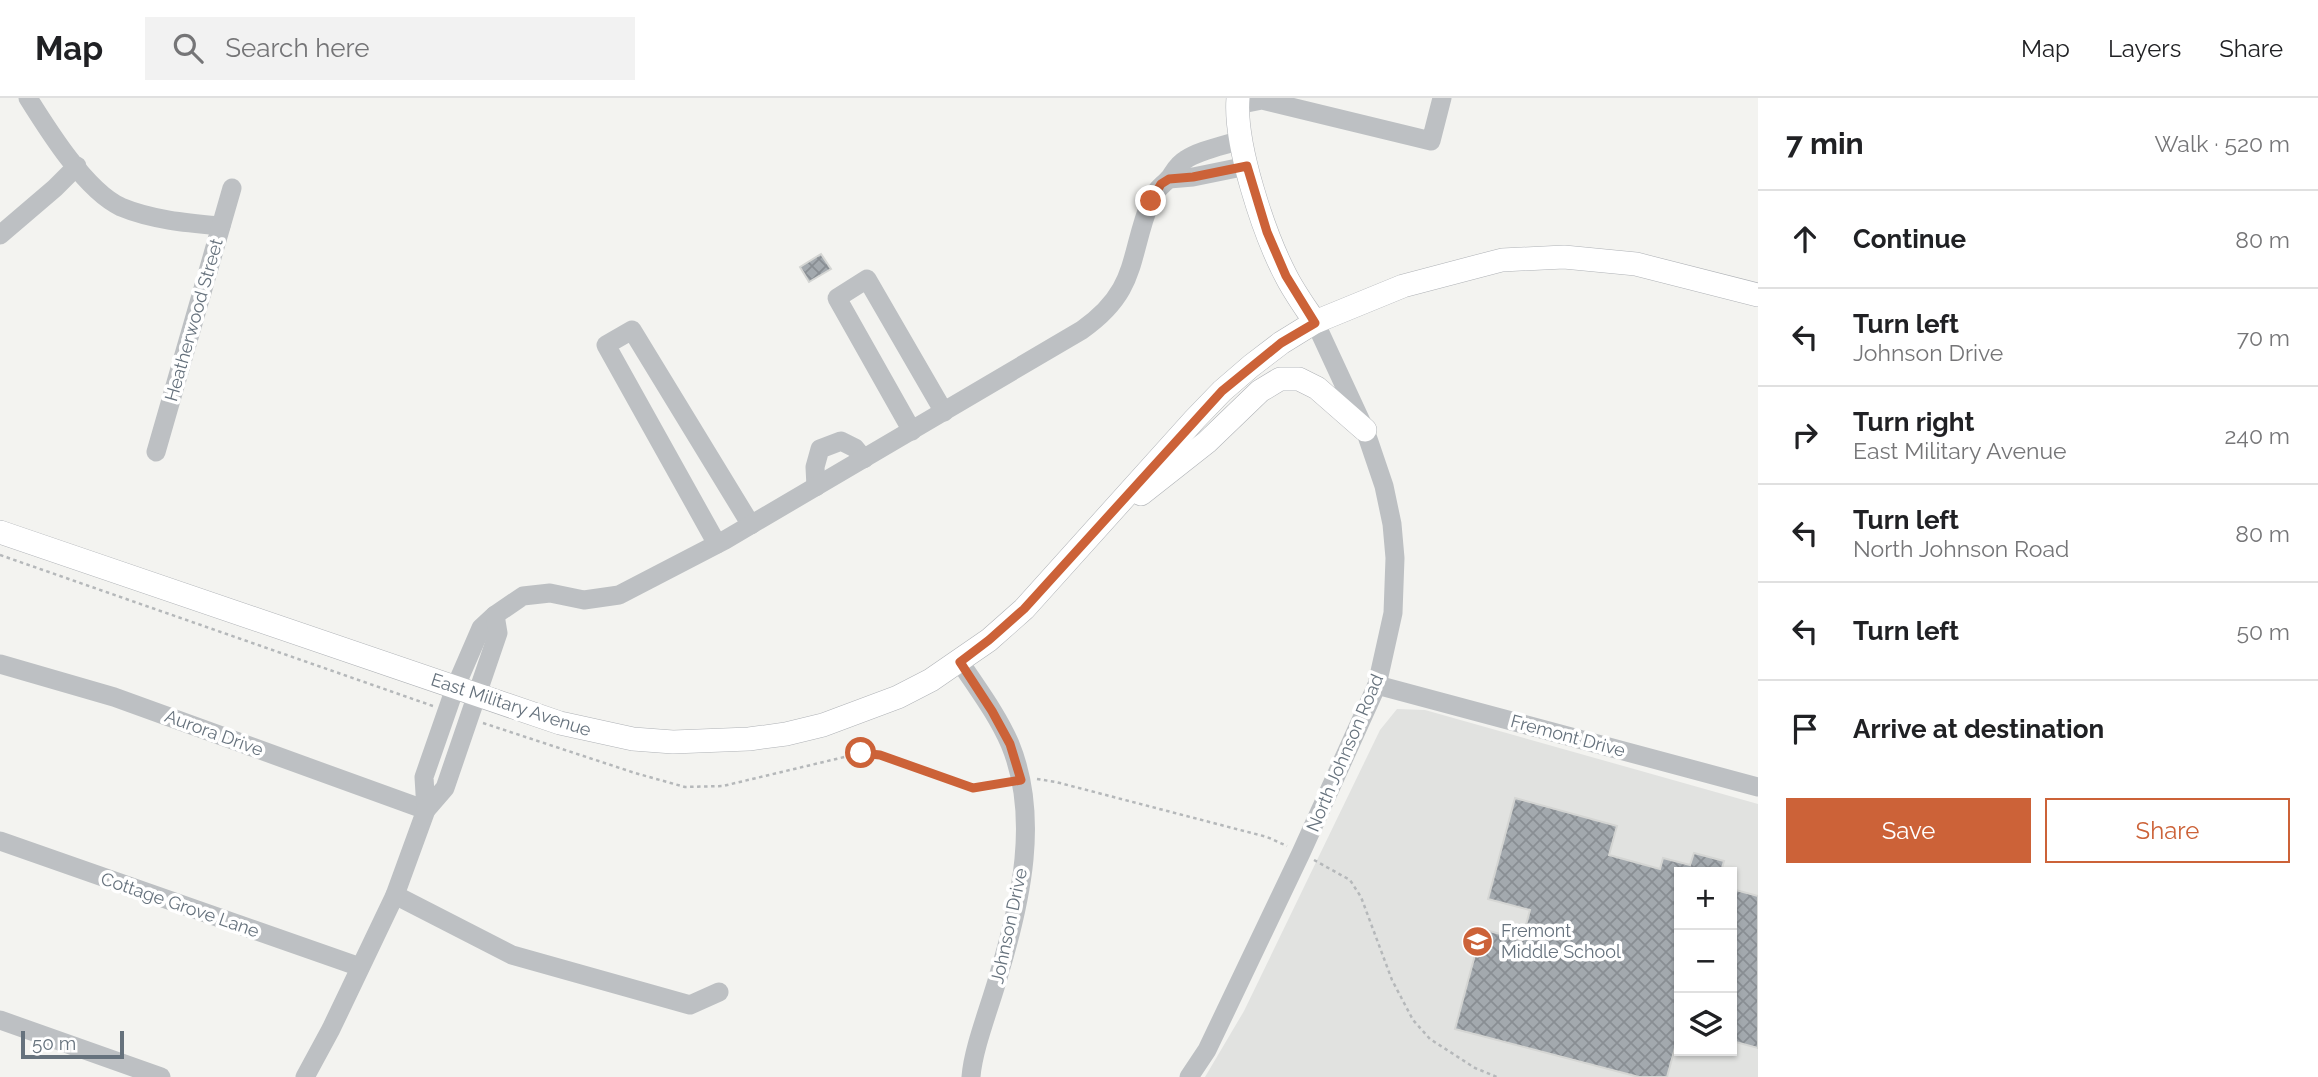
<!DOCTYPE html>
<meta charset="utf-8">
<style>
:root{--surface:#fff;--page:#f2f2f2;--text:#202124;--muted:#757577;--line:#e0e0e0;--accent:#cc6238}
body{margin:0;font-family:Raleway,sans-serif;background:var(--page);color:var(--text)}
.controls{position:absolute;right:21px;bottom:21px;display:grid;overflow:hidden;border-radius:0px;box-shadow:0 2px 5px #0004}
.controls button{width:63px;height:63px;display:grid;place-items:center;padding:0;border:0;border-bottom:2px solid var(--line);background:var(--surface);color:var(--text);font:35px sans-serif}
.scale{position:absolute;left:21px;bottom:18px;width:103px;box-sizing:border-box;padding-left:7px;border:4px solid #66727d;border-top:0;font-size:19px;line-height:24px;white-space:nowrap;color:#66727d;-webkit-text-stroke:5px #fff;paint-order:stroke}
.stop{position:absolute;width:21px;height:21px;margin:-16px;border:5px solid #cc6238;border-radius:50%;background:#fff}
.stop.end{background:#cc6238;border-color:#fff;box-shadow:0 2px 7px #0008}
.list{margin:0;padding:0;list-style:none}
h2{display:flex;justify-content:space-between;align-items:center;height:91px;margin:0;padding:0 28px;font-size:30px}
h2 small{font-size:23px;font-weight:400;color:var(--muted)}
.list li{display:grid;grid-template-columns:46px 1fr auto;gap:21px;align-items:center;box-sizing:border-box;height:98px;padding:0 28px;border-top:2px solid var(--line)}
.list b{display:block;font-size:26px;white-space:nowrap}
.list p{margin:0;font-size:23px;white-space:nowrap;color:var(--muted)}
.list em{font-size:23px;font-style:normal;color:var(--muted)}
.actions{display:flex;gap:14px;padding:21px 28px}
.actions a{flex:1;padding:16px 0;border:2px solid var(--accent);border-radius:0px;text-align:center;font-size:24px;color:var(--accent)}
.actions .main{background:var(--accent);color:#fff}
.icon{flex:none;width:38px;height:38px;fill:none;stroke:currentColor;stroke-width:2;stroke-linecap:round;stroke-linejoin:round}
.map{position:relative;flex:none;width:1758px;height:979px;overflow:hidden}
header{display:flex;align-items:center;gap:42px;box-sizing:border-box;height:98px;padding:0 35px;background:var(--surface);border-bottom:2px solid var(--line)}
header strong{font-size:33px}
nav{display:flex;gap:38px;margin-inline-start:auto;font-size:24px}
.search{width:490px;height:63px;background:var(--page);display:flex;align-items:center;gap:18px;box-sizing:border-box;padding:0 24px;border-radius:0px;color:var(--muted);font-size:26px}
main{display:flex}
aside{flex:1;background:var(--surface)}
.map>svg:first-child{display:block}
.built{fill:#e1e2e0;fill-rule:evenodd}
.building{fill:url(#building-cross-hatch);stroke:#d4d5d3;stroke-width:2}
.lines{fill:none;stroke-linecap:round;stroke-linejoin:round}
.major-casing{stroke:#afb2b6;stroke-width:24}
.path{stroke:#b5b8ba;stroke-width:2.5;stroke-dasharray:3.5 3.5;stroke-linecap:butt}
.minor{stroke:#bdc0c3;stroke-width:19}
.major{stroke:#fff;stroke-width:23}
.route{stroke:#cc6238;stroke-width:9}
.labels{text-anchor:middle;stroke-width:7;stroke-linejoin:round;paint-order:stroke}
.street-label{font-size:18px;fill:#66727d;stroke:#fff}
.poi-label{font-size:18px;fill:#66727d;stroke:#fff;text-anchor:start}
</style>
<header>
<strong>Map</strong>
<div class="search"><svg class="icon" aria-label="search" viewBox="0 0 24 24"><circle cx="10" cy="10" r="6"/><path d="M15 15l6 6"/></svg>Search here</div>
<nav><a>Map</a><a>Layers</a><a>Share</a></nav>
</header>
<main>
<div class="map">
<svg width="1758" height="979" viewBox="0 0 1758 979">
<defs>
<pattern id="building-cross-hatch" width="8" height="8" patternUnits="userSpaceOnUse" patternTransform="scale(1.75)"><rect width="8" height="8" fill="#a3a9ae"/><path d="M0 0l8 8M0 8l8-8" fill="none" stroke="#898e93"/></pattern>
</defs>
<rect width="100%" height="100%" fill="#f3f3f0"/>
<!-- built -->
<path class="built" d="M1397,611L1425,612L1758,706V979H1205L1244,913L1380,632ZM1679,774H1732V953H1679Z"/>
<!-- building -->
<g class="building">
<polygon points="821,156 831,171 809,184 800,169"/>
<polygon points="1515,700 1617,728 1609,757 1660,771 1663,760 1690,767 1694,755 1724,763 1721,774 1678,774 1679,935 1667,979 1639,979 1455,931 1482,831 1522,842 1530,812 1488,801"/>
<polygon points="1732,791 1758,798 1758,950 1732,943"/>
</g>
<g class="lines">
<defs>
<g id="major">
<path d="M1238,0C1234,46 1264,136 1286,178C1294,194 1305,209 1315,224"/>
<polyline points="1141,396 1207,344 1260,293 1280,281 1299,281 1317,290 1365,332"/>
<polyline points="0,434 560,625 633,641 673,644 749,641 786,636 823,627 898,599 931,582 989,542 1024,511 1195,321 1222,293 1251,268 1281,245 1315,224 1403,188 1502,162 1564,159 1636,166 1758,197"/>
</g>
</defs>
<!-- major casing -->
<use href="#major" class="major-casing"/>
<!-- path -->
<g class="path">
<polyline points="0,457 433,608"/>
<polyline points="483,625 635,675 685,689 723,688 861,655 879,657 973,690 1006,685"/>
<polyline points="1037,681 1056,684 1267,739 1287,748"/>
<polyline points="1314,762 1350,782 1361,799 1392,882 1413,922 1430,941 1475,970 1497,979"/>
</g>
<!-- minor -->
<g class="minor">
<path d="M28,0C48,32 86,93 121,109C152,122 188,125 221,128"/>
<polyline points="1237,7 1262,2 1431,43 1442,0"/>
<polyline points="1169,81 1193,79 1247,68"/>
<polyline points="0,137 55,90 77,68"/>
<polyline points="912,333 837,200 867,181 944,314"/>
<polyline points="156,354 232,90"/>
<polyline points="816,389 815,369 820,351 841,343 855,350 864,361"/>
<polyline points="717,446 606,247 632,232 751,427"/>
<path d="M960,564C977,590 997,616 1010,646C1040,719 1021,803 999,876C991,906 973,950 971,979"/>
<polyline points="0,566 114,599 426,712"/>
<polyline points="1377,587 1758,689"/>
<path d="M426,712L424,679L455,590L481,530L495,517L523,498L550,495L584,502L619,497L725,442L1082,232C1139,192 1128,159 1151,102C1155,91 1164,87 1171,78C1175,72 1178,66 1185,62C1200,52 1223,48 1241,42"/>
<polyline points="0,743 360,869"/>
<polyline points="395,797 512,857 690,907 719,894"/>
<polyline points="0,922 161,979"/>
<polyline points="305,979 331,931 395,797 426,712 445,690 498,535 495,517"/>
<polyline points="1189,979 1207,952 1301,755 1377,587 1393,515 1395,460 1392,426 1384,388 1365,332 1315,224"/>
</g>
<!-- major -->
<use href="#major" class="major"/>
</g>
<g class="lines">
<!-- route -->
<polyline class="route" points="861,655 880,657 973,690 1021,682 1010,646 992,613 960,564 989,542 1024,511 1222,293 1281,245 1315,225 1286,178 1267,134 1247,68 1193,79 1169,81 1161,86 1151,103"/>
</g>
<!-- icons -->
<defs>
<symbol id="school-disc" viewBox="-11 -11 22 22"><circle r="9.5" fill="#cc6238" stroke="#fff"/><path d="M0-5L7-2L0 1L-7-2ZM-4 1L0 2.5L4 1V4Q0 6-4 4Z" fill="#fff"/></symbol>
</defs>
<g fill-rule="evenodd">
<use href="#school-disc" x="1460" y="826" width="35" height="35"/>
</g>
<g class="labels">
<!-- street labels -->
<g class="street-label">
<text transform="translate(194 222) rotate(-74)" y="6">Heatherwood Street</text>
<text transform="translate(511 607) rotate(18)" y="6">East Military Avenue</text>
<text transform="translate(214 635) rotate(20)" y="6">Aurora Drive</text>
<text transform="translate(1568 638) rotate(15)" y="6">Fremont Drive</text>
<text transform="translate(1345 655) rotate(-67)" y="6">North Johnson Road</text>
<text transform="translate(180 807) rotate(19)" y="6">Cottage Grove Lane</text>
<text transform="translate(1009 828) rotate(-78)" y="6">Johnson Drive</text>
</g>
<!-- poi labels -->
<g class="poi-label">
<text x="1501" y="839">Fremont<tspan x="1501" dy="21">Middle School</tspan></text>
</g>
</g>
</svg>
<div class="controls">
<button>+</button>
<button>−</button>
<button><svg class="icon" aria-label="layers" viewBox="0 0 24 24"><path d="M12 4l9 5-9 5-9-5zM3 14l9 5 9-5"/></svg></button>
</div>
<div class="scale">50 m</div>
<div class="stop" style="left:861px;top:655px"></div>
<div class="stop end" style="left:1151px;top:103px"></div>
</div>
<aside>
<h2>7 min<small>Walk · 520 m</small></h2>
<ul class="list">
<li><svg class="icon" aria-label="ahead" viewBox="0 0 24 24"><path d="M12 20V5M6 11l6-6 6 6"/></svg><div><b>Continue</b></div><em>80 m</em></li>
<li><svg class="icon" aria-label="left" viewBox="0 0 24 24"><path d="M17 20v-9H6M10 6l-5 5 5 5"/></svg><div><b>Turn left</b><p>Johnson Drive</p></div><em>70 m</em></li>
<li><svg class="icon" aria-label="right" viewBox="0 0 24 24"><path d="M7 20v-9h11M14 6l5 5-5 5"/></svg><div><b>Turn right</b><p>East Military Avenue</p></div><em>240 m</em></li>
<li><svg class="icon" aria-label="left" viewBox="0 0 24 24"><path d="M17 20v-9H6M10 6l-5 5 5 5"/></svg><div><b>Turn left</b><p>North Johnson Road</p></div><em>80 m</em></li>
<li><svg class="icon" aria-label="left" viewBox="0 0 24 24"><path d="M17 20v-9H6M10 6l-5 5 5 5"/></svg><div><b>Turn left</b></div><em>50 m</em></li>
<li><svg class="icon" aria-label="arrive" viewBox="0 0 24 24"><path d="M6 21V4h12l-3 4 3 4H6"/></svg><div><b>Arrive at destination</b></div></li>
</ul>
<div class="actions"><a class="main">Save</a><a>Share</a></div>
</aside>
</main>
